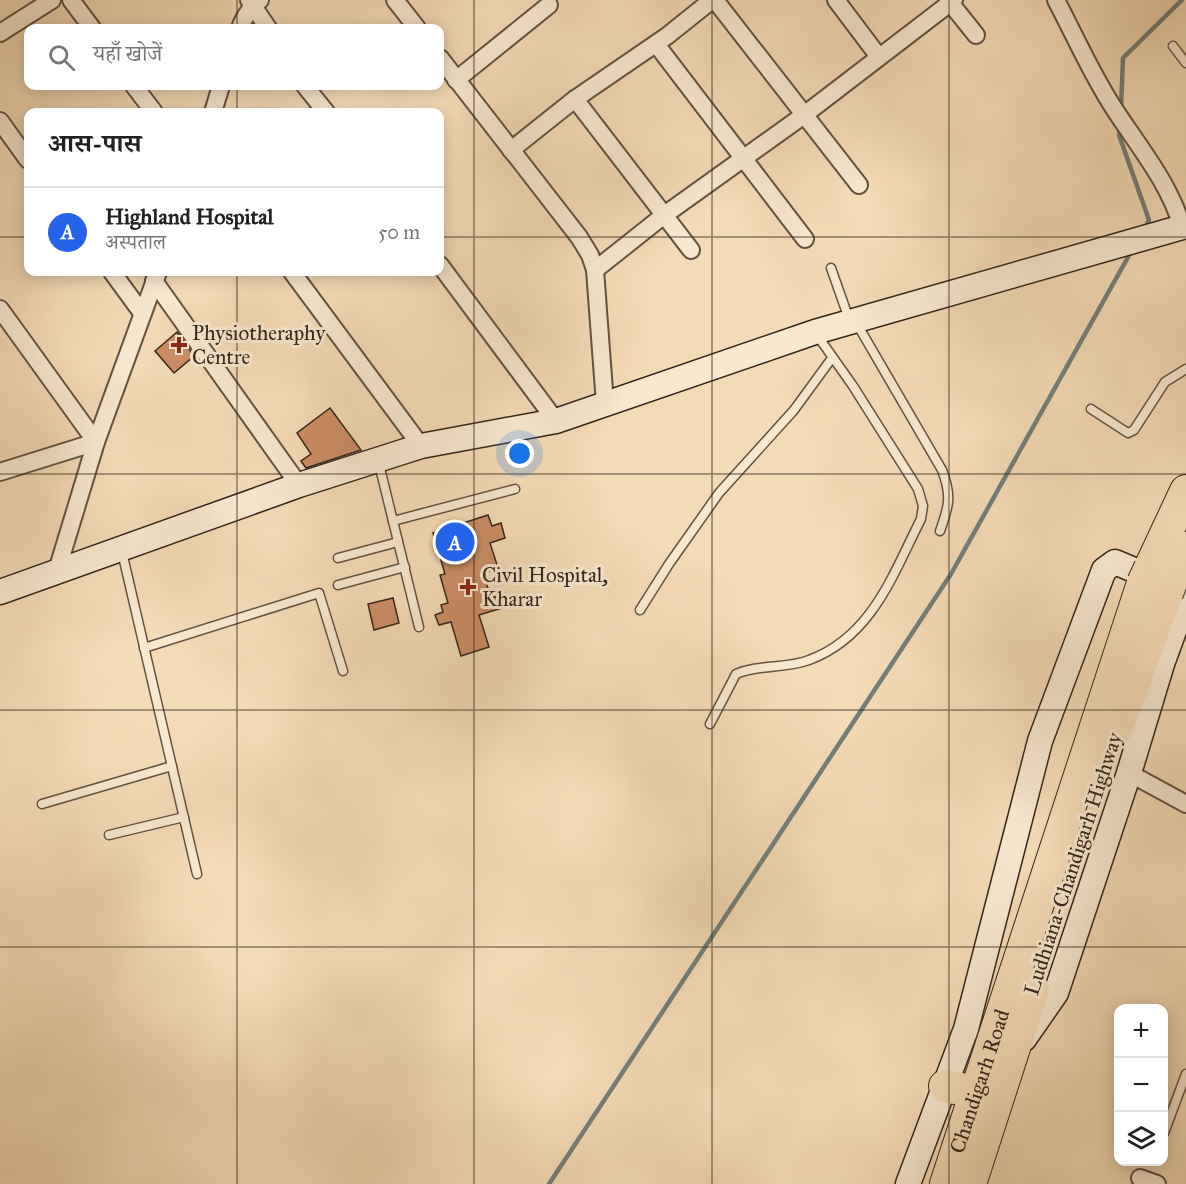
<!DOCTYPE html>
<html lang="hi">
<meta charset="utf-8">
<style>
:root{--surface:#fff;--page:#f6f6f6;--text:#222;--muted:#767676;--line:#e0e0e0;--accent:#2563eb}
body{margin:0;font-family:"IM FELL Great Primer","Noto Serif Devanagari",serif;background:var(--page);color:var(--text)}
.controls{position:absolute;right:18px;bottom:18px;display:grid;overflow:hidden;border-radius:12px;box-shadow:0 3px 15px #0003}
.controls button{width:54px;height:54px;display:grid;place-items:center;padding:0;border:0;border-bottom:2px solid var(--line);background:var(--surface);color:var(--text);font:30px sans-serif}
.you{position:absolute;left:520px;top:454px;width:21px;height:21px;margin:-15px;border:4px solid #fff;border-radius:50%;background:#1a73e8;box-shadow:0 0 0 9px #1a73e833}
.badge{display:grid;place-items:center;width:39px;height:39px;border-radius:50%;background:var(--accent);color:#fff;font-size:20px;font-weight:700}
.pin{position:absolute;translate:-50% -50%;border:3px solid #fff;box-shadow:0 2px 6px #0006}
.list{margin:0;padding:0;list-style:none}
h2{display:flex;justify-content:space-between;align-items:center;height:78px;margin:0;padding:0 24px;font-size:26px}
h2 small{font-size:20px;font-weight:400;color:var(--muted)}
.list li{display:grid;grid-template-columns:39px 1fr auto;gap:18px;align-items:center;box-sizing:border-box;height:90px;padding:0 24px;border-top:2px solid var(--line)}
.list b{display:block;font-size:22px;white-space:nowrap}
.list p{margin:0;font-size:20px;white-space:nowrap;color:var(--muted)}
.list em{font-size:20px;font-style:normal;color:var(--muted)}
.icon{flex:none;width:33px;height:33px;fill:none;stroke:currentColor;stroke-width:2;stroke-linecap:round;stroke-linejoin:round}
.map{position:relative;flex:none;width:1186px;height:1184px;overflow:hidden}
.search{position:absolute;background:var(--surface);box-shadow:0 3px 15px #0003;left:24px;top:24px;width:420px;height:66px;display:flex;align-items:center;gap:15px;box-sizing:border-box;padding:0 21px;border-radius:12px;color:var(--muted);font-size:22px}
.panel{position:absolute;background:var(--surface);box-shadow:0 3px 15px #0003;left:24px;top:108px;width:420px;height:168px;border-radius:12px}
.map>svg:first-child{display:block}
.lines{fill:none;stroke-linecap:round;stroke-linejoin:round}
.stream{stroke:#747e79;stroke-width:4.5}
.building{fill:#cd8e66;stroke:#33251b;stroke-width:1.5}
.lane-casing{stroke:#635242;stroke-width:11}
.street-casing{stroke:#635242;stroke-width:20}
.secondary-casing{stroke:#33251b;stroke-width:27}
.highway-casing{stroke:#33251b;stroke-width:34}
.lane{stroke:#f8e8d0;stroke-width:8}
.street{stroke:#f8e8d0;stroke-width:16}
.secondary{stroke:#f8e8d0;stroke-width:24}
.highway{stroke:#f4dbb7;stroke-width:32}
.highway-bridge-casing{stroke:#33251b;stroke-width:34;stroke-linecap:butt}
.highway-bridge{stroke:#f4dbb7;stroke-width:32}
.grid{fill:none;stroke:#33251b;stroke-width:1.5;stroke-opacity:0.55}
.poi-dot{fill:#8f2418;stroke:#f8e8d0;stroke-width:2}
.labels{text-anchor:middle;stroke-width:6;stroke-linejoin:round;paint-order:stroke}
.poi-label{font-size:21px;fill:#33251b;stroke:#f8e8d0;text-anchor:start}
.street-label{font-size:21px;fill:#33251b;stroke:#f8e8d0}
</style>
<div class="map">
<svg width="1186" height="1184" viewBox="0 0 1186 1184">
<rect width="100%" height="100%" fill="#f4dbb7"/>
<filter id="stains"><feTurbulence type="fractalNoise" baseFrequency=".00333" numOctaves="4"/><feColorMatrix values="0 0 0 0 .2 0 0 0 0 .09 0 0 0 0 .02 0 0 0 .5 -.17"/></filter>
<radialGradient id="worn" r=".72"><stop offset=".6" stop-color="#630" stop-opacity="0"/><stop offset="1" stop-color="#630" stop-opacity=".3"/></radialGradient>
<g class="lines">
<!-- stream -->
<g class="stream">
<polyline points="1121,108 1123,58 1182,0"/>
<polyline points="1120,128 1119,135 1149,220 1144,230"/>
<polyline points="549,1184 951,574 1132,250"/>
</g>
</g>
<!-- building -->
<g class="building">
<polygon points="177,332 194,356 174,373 155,351"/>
<polygon points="330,408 361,450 306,468 301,461 311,454 297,433"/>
<polygon points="488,515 492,526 501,523 505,538 490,543 498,568 483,573 491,598 498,596 502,608 479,615 489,647 461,656 451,622 439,625 435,615 443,612 441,605 448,603 440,575 445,574 433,533"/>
<polygon points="393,598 399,623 374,630 368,604"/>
</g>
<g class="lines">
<defs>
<g id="lane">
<polyline points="1173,46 1186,63"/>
<polyline points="831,268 849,319"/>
<path d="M857,324L942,470C952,496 949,506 940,531"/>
<polyline points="1091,409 1128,433 1134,430 1165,382 1186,369"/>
<polyline points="378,460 419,627"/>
<polyline points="393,521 515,489"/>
<polyline points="122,552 197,874"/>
<polyline points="338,558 398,542"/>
<polyline points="338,585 405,567"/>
<polyline points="640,610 669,564 719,493 794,410 832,358"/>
<polyline points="144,648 319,593 343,671"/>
<path d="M710,724L736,674C759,664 786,669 809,660C872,637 893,574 921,519L923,506L918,489L853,386L817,335"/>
<polyline points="42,804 172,766"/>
<polyline points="109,835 184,817"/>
<polyline points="1164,1133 1186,1074"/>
</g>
<g id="street">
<polyline points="71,0 92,28"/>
<polyline points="249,0 268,28"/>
<polyline points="395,0 417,28"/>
<polyline points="715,0 859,185"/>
<polyline points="836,0 879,57"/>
<polyline points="948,0 976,35"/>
<path d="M1056,0C1075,36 1091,73 1113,107C1138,146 1169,182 1182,227"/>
<path d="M240,28C244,17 251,7 260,0"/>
<polyline points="0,33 52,0"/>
<polyline points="656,44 805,239"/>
<polyline points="440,58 579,237 590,255 595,270 605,404"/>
<polyline points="456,80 549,5"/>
<polyline points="134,86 154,112"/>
<polyline points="305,86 326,112"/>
<polyline points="575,99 691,250"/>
<polyline points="213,112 221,86"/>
<polyline points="0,121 28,160"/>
<polyline points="511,150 575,99 667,36 712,0"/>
<polyline points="440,265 556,421"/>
<polyline points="595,270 663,216 804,115 954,0"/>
<polyline points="112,272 142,313"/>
<polyline points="292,272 421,446"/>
<polyline points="154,281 299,485"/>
<polyline points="0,309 96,442 0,472"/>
<polyline points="56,574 96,442 158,272"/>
<polyline points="1129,773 1186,804"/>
<polyline points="1140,1178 1157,1184"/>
</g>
<g id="secondary">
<polyline points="0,592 299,485 421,446 556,421 815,332 1186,226"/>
<polyline points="1024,1039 1056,993 1129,773 1162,664 1186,598"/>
<polyline points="908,1184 966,1029 1040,741 1104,570 1115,562 1186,592"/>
</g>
<g id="highway">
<polyline points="1150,568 1186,491"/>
<polyline points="1172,580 1186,548"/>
<polyline points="1117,728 1167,593"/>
<polyline points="945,1086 976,1092"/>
<path id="s1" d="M946,1184L1143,583"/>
<polyline points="970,1184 1033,989"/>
</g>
</defs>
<!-- lane casing -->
<use href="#lane" class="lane-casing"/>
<!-- street casing -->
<use href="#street" class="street-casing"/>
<!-- secondary casing -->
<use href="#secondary" class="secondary-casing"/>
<!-- highway casing -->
<use href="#highway" class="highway-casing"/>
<!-- lane -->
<use href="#lane" class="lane"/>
<!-- street -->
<use href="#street" class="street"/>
<!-- secondary -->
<use href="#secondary" class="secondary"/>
<!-- highway -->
<use href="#highway" class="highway"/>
<defs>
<g id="highway-bridge">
<polyline points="1143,583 1150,568"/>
<polyline points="1167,593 1172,580"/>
</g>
</defs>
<!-- highway-bridge casing -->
<use href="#highway-bridge" class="highway-bridge-casing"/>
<!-- highway-bridge -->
<use href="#highway-bridge" class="highway-bridge"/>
</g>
<!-- grid -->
<path class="grid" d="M237,0V28M474,0V1184M712,0V1184M949,0V1184M237,86V112M0,237H28M440,237H1186M237,272V1184M0,474H1186M0,710H1186M0,947H1186"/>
<!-- markers -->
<g class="poi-dot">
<path d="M176 336h6v6h6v6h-6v6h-6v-6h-6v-6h6z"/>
<path d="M465 578h6v6h6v6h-6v6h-6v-6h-6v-6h6z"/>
</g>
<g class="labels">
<!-- poi labels -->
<g class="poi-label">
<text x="192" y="340">Physiotheraphy<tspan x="192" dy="24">Centre</tspan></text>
<text x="482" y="582">Civil Hospital,<tspan x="482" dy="24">Kharar</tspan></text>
</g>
<!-- street labels -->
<g class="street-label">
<text transform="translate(1073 864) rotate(-72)" y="7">Ludhiana-Chandigarh Highway</text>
<text dy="7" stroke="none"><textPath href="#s1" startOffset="108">Chandigarh Road</textPath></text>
</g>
</g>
<rect width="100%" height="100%" filter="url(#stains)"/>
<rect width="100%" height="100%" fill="url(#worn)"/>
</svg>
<div class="controls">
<button>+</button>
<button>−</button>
<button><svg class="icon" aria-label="layers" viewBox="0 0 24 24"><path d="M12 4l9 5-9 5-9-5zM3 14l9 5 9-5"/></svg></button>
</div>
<div class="you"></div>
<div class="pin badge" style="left:455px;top:542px">A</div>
<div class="search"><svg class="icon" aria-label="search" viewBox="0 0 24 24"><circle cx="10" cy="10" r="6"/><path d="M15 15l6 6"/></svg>यहाँ खोजें</div>
<section class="panel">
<h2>आस-पास<small></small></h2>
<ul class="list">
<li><span class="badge">A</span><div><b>Highland Hospital</b><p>अस्पताल</p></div><em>50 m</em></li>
</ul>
</section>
</div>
